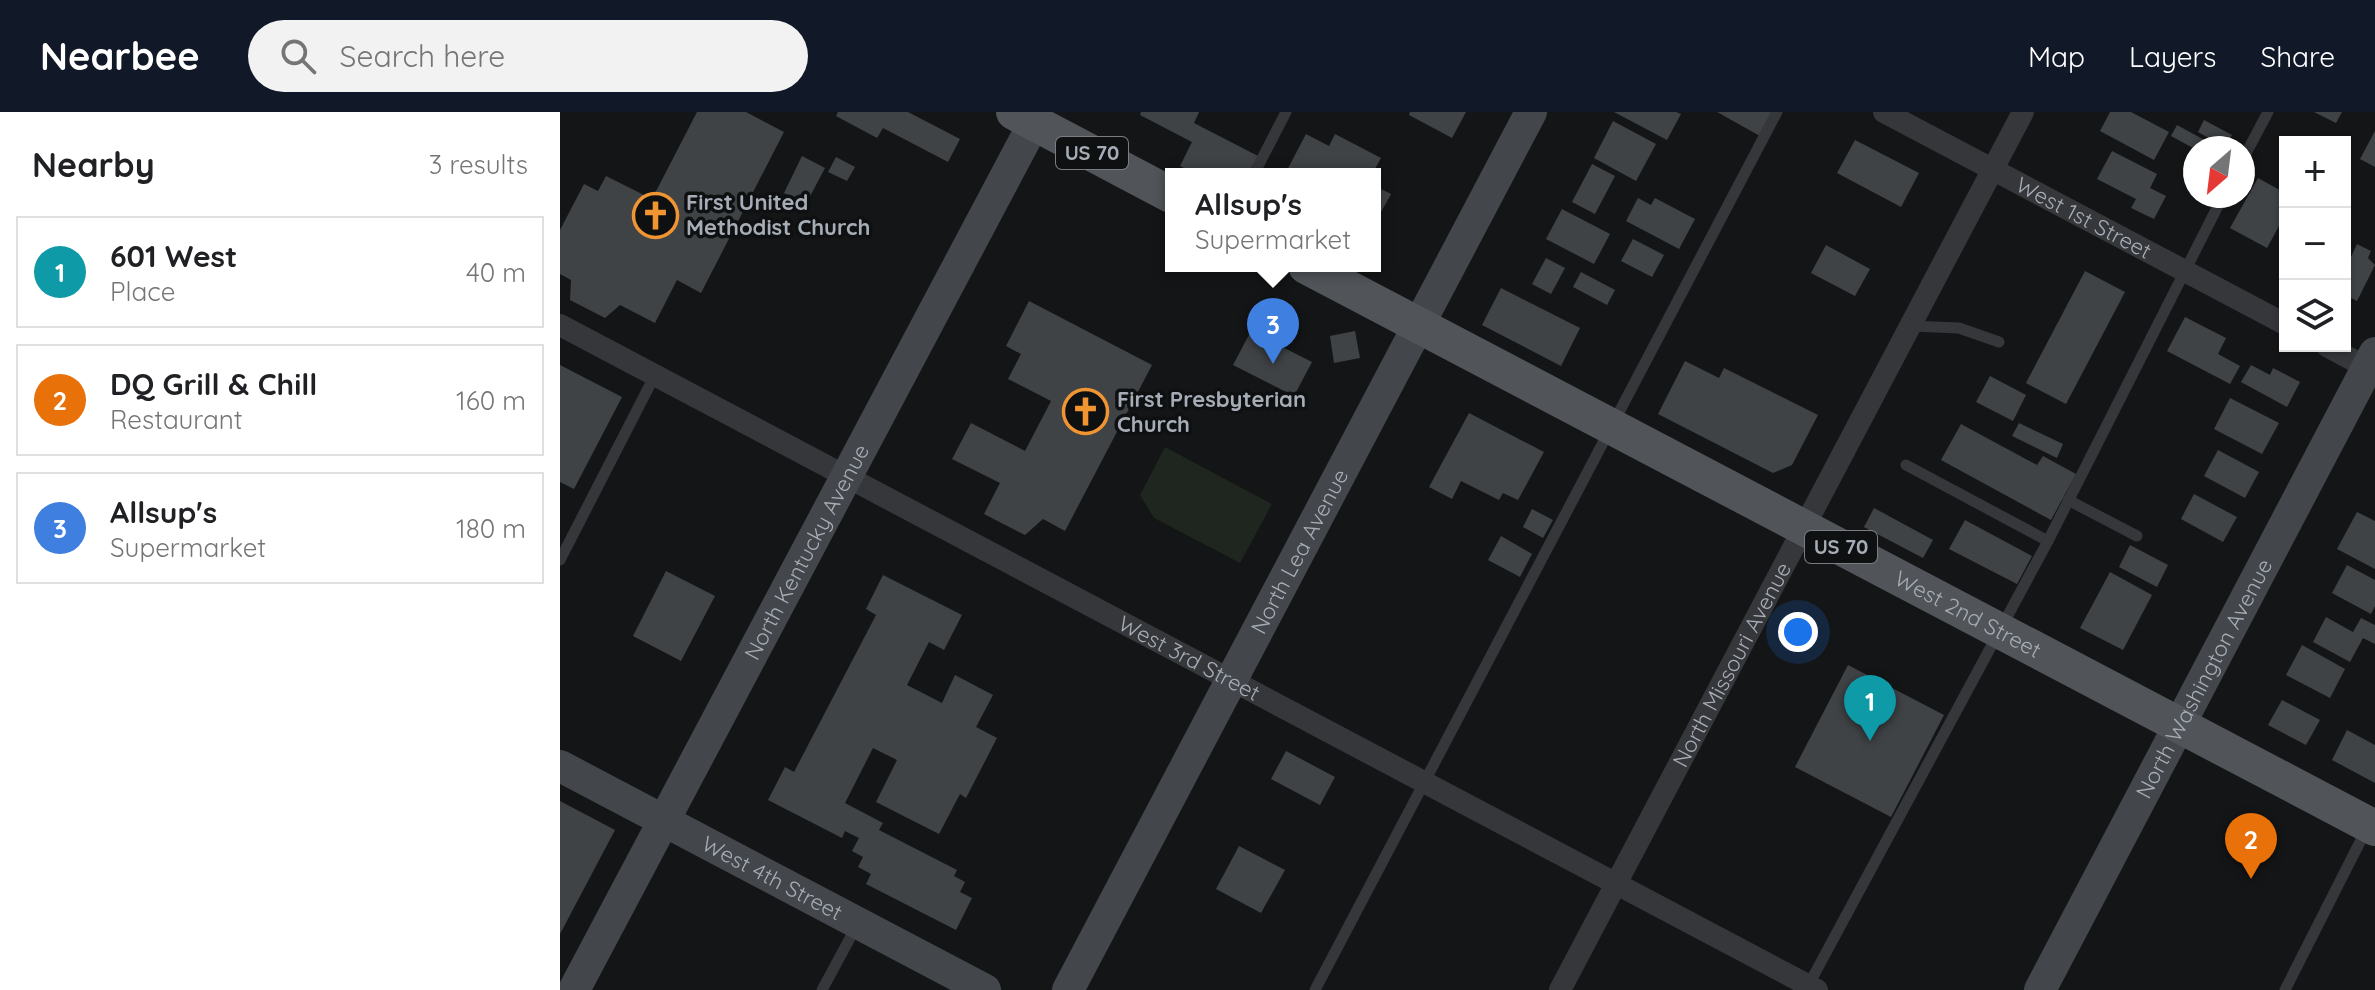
<!DOCTYPE html>
<meta charset="utf-8">
<style>
:root{--surface:#fff;--page:#f2f2f2;--text:#202124;--muted:#757577;--line:#e0e0e0;--accent:#111827}
body{margin:0;font-family:Quicksand,sans-serif;background:var(--page);color:var(--text)}
.controls{position:absolute;right:24px;top:24px;display:grid;overflow:hidden;border-radius:0px;box-shadow:0 2px 6px #0004}
.controls button{width:72px;height:72px;display:grid;place-items:center;padding:0;border:0;border-bottom:2px solid var(--line);background:var(--surface);color:var(--text);font:40px sans-serif}
.compass{position:absolute;left:1623px;top:24px;width:72px;height:72px;border-radius:50%;background:var(--surface);box-shadow:0 2px 6px #0004;rotate:208deg}
.you{position:absolute;left:1238px;top:520px;width:28px;height:28px;margin:-20px;border:6px solid #fff;border-radius:50%;background:#1a73e8;box-shadow:0 0 0 12px #1a73e833}
.badge{display:grid;place-items:center;width:52px;height:52px;border-radius:50%;background:var(--accent);color:#fff;font-size:26px;font-weight:700}
.pin{position:absolute;translate:-50% -66px;filter:drop-shadow(0 2px 4px #0008)}
.pin::after{content:'';position:absolute;top:42px;width:28px;height:24px;background:inherit;clip-path:polygon(0 0,100% 0,50% 100%)}
.popup{position:absolute;left:605px;top:56px;width:216px;height:104px;box-sizing:border-box;display:grid;place-content:center;border-radius:0px;background:var(--surface);filter:drop-shadow(0 2px 6px #0005);font-size:26px;white-space:nowrap;color:var(--muted)}
.popup b{font-size:30px;color:var(--text)}
.popup::after{content:'';position:absolute;left:50%;top:100%;margin-left:-16px;border:16px solid transparent;border-top-color:var(--surface)}
.list{margin:0;padding:0;list-style:none}
h2{display:flex;justify-content:space-between;align-items:center;height:104px;margin:0;padding:0 32px;font-size:34px}
h2 small{font-size:26px;font-weight:400;color:var(--muted)}
.list li{display:grid;grid-template-columns:52px 1fr auto;gap:24px;align-items:center;box-sizing:border-box;height:112px;margin:0 16px 16px;padding:0 16px;border:2px solid var(--line);border-radius:0px}
.list b{display:block;font-size:30px;white-space:nowrap}
.list p{margin:0;font-size:26px;white-space:nowrap;color:var(--muted)}
.list em{font-size:26px;font-style:normal;color:var(--muted)}
.icon{flex:none;width:44px;height:44px;fill:none;stroke:currentColor;stroke-width:2;stroke-linecap:round;stroke-linejoin:round}
.map{position:relative;flex:none;width:1815px;height:878px;overflow:hidden}
header{display:flex;align-items:center;gap:48px;box-sizing:border-box;height:112px;padding:0 40px;background:var(--accent);color:#fff}
header strong{font-size:38px}
nav{display:flex;gap:44px;margin-inline-start:auto;font-size:28px}
.search{width:560px;height:72px;background:var(--page);display:flex;align-items:center;gap:20px;box-sizing:border-box;padding:0 28px;border-radius:44px;color:var(--muted);font-size:30px}
main{display:flex}
aside{flex:1;background:var(--surface)}
.map>svg:first-child{display:block}
.green{fill:#1e261f}
.building{fill:#404346}
.lines{fill:none;stroke-linecap:round;stroke-linejoin:round}
.lane{stroke:#35373b;stroke-width:11}
.street{stroke:#35373b;stroke-width:22}
.secondary{stroke:#43464b;stroke-width:32}
.primary{stroke:#51555a;stroke-width:36}
.labels{text-anchor:middle;stroke-width:7;stroke-linejoin:round;paint-order:stroke}
.shield{fill:#0f1011;stroke:#797e84;stroke-width:2}
.shield-label{font-size:20px;font-weight:bold;fill:#a6adb6}
.poi-label{font-size:22px;font-weight:bold;fill:#a6adb6;stroke:#0f1011;text-anchor:start}
.street-label{font-size:22px;fill:#a6adb6;stroke:#0f1011}
</style>
<header>
<strong>Nearbee</strong>
<div class="search"><svg class="icon" aria-label="search" viewBox="0 0 24 24"><circle cx="10" cy="10" r="6"/><path d="M15 15l6 6"/></svg>Search here</div>
<nav><a>Map</a><a>Layers</a><a>Share</a></nav>
</header>
<main>
<aside>
<h2>Nearby<small>3 results</small></h2>
<ul class="list">
<li><span class="badge" style="background:#0f9aa8">1</span><div><b>601 West</b><p>Place</p></div><em>40 m</em></li>
<li><span class="badge" style="background:#e8710a">2</span><div><b>DQ Grill &amp; Chill</b><p>Restaurant</p></div><em>160 m</em></li>
<li><span class="badge" style="background:#3f7fe0">3</span><div><b>Allsup's</b><p>Supermarket</p></div><em>180 m</em></li>
</ul>
</aside>
<div class="map">
<svg width="1815" height="878" viewBox="0 0 1815 878">
<rect width="100%" height="100%" fill="#141516"/>
<!-- green -->
<polygon class="green" points="605,335 712,392 680,451 594,406 580,383"/>
<!-- building -->
<g class="building">
<polygon points="137,0 186,0 224,20 141,181 117,168 95,211 60,193 45,206 10,188 11,168 0,162 0,118 24,72 38,79 46,64 92,87"/>
<polygon points="278,0 348,0 400,27 388,50 323,16 317,26 276,4"/>
<polygon points="581,0 639,0 634,11 698,44 688,62 636,62 620,54 632,30 580,3"/>
<polygon points="850,0 906,0 892,26 849,3"/>
<polygon points="1054,0 1116,0 1121,2 1107,28"/>
<polygon points="1157,0 1213,0 1200,24"/>
<polygon points="1550,0 1571,0 1609,20 1594,48 1540,19"/>
<polygon points="1754,0 1782,0 1776,11"/>
<polygon points="1644,8 1672,23 1665,35 1638,20"/>
<polygon points="1053,9 1096,32 1076,69 1034,46"/>
<polygon points="1617,13 1659,36 1635,37 1611,24"/>
<polygon points="1815,19 1815,55 1800,47"/>
<polygon points="746,22 769,34 775,22 821,46 812,62 725,62"/>
<polygon points="1295,28 1359,61 1341,95 1277,61"/>
<polygon points="1552,39 1597,62 1590,76 1606,84 1594,107 1571,96 1576,87 1537,67"/>
<polygon points="242,44 265,56 246,92 224,81"/>
<polygon points="276,45 295,55 287,69 268,60"/>
<polygon points="1032,52 1055,64 1035,102 1012,90"/>
<polygon points="1698,66 1725,81 1725,103 1707,136 1670,116"/>
<polygon points="815,74 831,82 815,111"/>
<polygon points="1078,86 1091,93 1095,86 1135,107 1119,137 1066,109"/>
<polygon points="1002,97 1050,122 1034,152 986,127"/>
<polygon points="1073,127 1104,143 1092,165 1061,149"/>
<polygon points="1797,132 1811,139 1808,146 1815,153 1797,189 1785,183 1785,142 1791,145"/>
<polygon points="1266,133 1310,157 1295,184 1251,161"/>
<polygon points="986,146 1005,156 991,182 972,172"/>
<polygon points="1525,159 1565,180 1506,292 1466,271"/>
<polygon points="1021,160 1055,178 1047,193 1013,175"/>
<polygon points="941,176 1020,216 1001,254 922,213"/>
<polygon points="469,189 592,253 505,419 483,407 465,423 424,402 440,371 392,347 411,311 465,339 491,289 448,267 461,242 446,234"/>
<polygon points="1625,205 1666,226 1658,242 1680,254 1670,272 1607,239"/>
<polygon points="691,219 752,250 734,284 673,253"/>
<polygon points="795,219 800,246 774,251 770,224"/>
<polygon points="1125,249 1159,266 1164,256 1258,303 1232,353 1213,361 1098,302"/>
<polygon points="0,253 62,285 14,377 0,370"/>
<polygon points="1691,253 1710,263 1713,256 1740,270 1727,295 1681,270"/>
<polygon points="1430,264 1466,283 1453,309 1416,290"/>
<polygon points="1670,286 1719,311 1702,342 1654,317"/>
<polygon points="909,301 984,340 958,388 943,381 939,388 901,369 892,387 869,375"/>
<polygon points="1459,311 1503,332 1497,346 1452,324"/>
<polygon points="1401,312 1477,353 1483,344 1516,362 1491,408 1381,348"/>
<polygon points="1658,338 1699,360 1685,386 1644,364"/>
<polygon points="1634,382 1677,405 1663,430 1621,407"/>
<polygon points="1314,396 1373,428 1363,446 1304,415"/>
<polygon points="972,397 993,408 983,426 963,415"/>
<polygon points="1797,400 1815,409 1815,457 1777,437"/>
<polygon points="1405,408 1472,444 1457,472 1389,437"/>
<polygon points="941,424 972,442 960,465 928,448"/>
<polygon points="1570,433 1608,453 1597,475 1559,455"/>
<polygon points="1787,453 1815,468 1815,494 1811,502 1772,481"/>
<polygon points="106,459 155,484 121,549 73,524"/>
<polygon points="1550,460 1592,483 1563,538 1520,516"/>
<polygon points="323,463 402,503 384,538 369,530 347,573 382,591 395,563 433,583 416,615 437,626 406,686 400,682 379,722 316,690 337,648 313,636 285,691 323,711 319,718 397,758 394,764 405,770 400,780 412,786 396,818 306,772 311,762 298,755 303,745 292,739 299,726 285,719 282,726 208,688 225,655 234,660 316,503 306,497"/>
<polygon points="1766,505 1793,520 1801,506 1815,513 1815,532 1803,526 1790,550 1753,530"/>
<polygon points="1742,533 1785,557 1770,586 1726,563"/>
<polygon points="1288,553 1384,603 1331,705 1235,655"/>
<polygon points="1722,588 1760,608 1746,633 1708,613"/>
<polygon points="1787,618 1815,633 1815,671 1772,648"/>
<polygon points="726,639 775,665 760,693 711,667"/>
<polygon points="0,689 55,718 0,822"/>
<polygon points="679,734 725,758 701,801 656,777"/>
</g>
<g class="lines">
<!-- lane -->
<g class="lane">
<polyline points="1683,47 1708,0"/>
<polyline points="694,62 726,0"/>
<polyline points="1350,214 1399,216 1439,230"/>
<polyline points="1346,353 1488,429"/>
<polyline points="1508,388 1577,424"/>
<polyline points="0,448 95,263"/>
<polyline points="1248,874 1488,429 1663,84"/>
<polyline points="262,878 296,815"/>
<polyline points="755,878 1217,0"/>
<polyline points="1725,878 1807,716"/>
</g>
<!-- street -->
<g class="street">
<path id="s1" d="M1324,0L1725,212"/>
<path id="s2" d="M0,213L1257,878"/>
<polyline points="1767,234 1815,260"/>
<path id="s3" d="M1000,878L1463,0"/>
</g>
<!-- secondary -->
<g class="secondary">
<path id="s4" d="M0,654L425,878"/>
<path id="s5" d="M14,878L474,11"/>
<path id="s6" d="M508,878L971,0"/>
<path id="s7" d="M1480,878L1815,241"/>
</g>
<!-- primary -->
<g class="primary">
<polyline points="454,0 611,83"/>
<path id="s8" d="M746,154L1815,716"/>
</g>
</g>
<!-- icons -->
<defs>
<symbol id="church-ring" viewBox="-11 -11 22 22"><circle r="9.5" fill="#0f1011" stroke="#f19532" stroke-width="1.5"/><path d="M-1.2-6h2.4v3.5h3.3v2.4h-3.3V6h-2.4V-.1h-3.3v-2.4h3.3Z" fill="#f19532"/></symbol>
</defs>
<g fill-rule="evenodd">
<use href="#church-ring" x="70" y="78" width="51" height="51"/>
<use href="#church-ring" x="500" y="274" width="51" height="51"/>
</g>
<g class="labels">
<!-- shield labels -->
<g class="shield">
<rect x="496" y="25" width="72" height="32" rx="6"/>
<rect x="1245" y="419" width="72" height="32" rx="6"/>
</g>
<g class="shield-label">
<text x="532" y="48">US 70</text>
<text x="1281" y="442">US 70</text>
</g>
<!-- poi labels -->
<g class="poi-label">
<text x="126" y="98">First United<tspan x="126" dy="25">Methodist Church</tspan></text>
<text x="557" y="295">First Presbyterian<tspan x="557" dy="25">Church</tspan></text>
</g>
<!-- street labels -->
<g class="street-label">
<text dy="8" stroke="none"><textPath href="#s1" startOffset="226">West 1st Street</textPath></text>
<text dy="8" stroke="none"><textPath href="#s5" startOffset="496">North Kentucky Avenue</textPath></text>
<text dy="8" stroke="none"><textPath href="#s6" startOffset="496">North Lea Avenue</textPath></text>
<text dy="8" stroke="none"><textPath href="#s8" startOffset="748">West 2nd Street</textPath></text>
<text dy="8" stroke="none"><textPath href="#s2" startOffset="712">West 3rd Street</textPath></text>
<text dy="8" stroke="none"><textPath href="#s3" startOffset="368">North Missouri Avenue</textPath></text>
<text dy="8" stroke="none"><textPath href="#s7" startOffset="352">North Washington Avenue</textPath></text>
<text dy="8" stroke="none"><textPath href="#s4" startOffset="240">West 4th Street</textPath></text>
</g>
</g>
</svg>
<div class="controls">
<button>+</button>
<button>−</button>
<button><svg class="icon" aria-label="layers" viewBox="0 0 24 24"><path d="M12 4l9 5-9 5-9-5zM3 14l9 5 9-5"/></svg></button>
</div>
<svg class="compass" viewBox="-18 -18 36 36"><path d="M0-13l5 13h-10z" fill="#e53935"/><path d="M0 13l5-13h-10z" fill="#757577"/></svg>
<div class="you"></div>
<div class="pin badge" style="left:1310px;top:629px;background:#0f9aa8">1</div>
<div class="pin badge" style="left:1691px;top:767px;background:#e8710a">2</div>
<div class="pin badge" style="left:713px;top:252px;background:#3f7fe0">3</div>
<div class="popup"><b>Allsup's</b>Supermarket</div>
</div>
</main>
